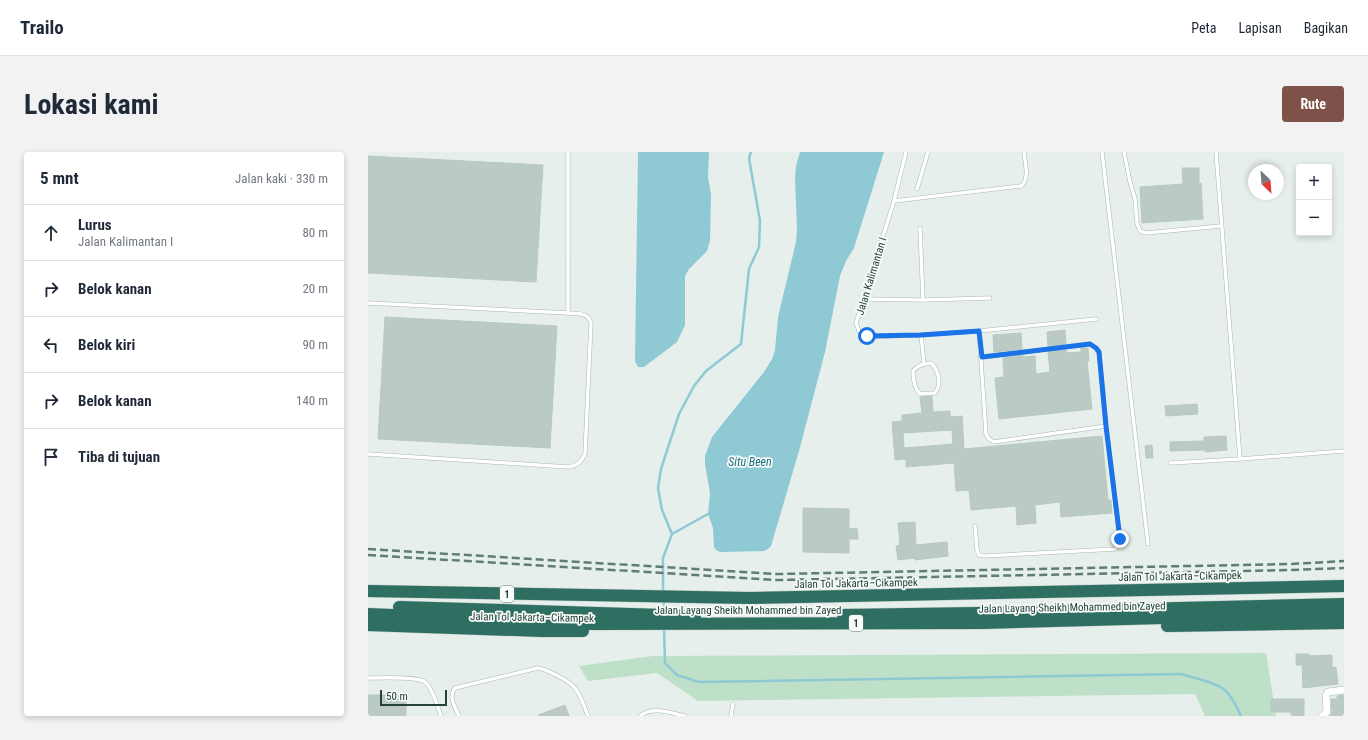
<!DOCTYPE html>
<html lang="id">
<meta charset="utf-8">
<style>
:root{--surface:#fff;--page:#f2f2f3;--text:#1f2937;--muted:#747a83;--line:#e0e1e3;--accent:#7f5249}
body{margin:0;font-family:"Roboto Condensed",sans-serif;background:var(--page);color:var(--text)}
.controls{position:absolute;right:12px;top:12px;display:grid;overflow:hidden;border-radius:4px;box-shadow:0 2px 6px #0003}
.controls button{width:36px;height:36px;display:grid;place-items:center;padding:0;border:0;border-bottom:1px solid var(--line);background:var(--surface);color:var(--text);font:20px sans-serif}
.compass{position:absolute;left:880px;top:12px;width:36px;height:36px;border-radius:50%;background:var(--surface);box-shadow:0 2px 6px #0003;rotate:155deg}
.scale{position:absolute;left:12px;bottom:10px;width:67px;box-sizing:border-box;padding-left:4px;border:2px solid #24423a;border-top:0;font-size:11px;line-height:14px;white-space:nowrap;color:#24423a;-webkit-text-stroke:3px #f7fbf9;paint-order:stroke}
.stop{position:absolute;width:12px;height:12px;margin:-9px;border:3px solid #1a73e8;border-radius:50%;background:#fff}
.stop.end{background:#1a73e8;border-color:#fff;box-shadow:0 1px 4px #0008}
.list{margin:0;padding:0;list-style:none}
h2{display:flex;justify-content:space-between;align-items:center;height:52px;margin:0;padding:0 16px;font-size:17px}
h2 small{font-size:13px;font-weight:400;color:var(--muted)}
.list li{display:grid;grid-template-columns:26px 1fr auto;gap:12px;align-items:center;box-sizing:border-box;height:56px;padding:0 16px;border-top:1px solid var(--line)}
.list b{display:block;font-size:15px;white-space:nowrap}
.list p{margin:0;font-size:13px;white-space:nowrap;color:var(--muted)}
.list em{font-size:13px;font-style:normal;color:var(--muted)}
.icon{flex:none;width:22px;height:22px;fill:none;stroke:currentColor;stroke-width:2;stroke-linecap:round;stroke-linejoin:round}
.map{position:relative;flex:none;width:976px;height:564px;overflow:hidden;border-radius:4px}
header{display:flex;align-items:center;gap:24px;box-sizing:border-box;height:56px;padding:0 20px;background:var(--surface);border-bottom:1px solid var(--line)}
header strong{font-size:19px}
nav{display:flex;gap:22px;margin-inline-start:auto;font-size:14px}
.intro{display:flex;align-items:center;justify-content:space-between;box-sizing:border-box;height:96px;padding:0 24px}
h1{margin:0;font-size:28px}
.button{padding:10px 18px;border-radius:4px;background:var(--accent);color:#fff;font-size:14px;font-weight:700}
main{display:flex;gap:24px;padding:0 24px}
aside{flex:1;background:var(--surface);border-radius:4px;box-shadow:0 2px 6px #0003}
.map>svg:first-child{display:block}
.green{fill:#bfe0c8}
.water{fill:#8ec9d4}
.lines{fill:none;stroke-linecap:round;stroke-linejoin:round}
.stream{stroke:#8ec9d4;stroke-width:2.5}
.building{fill:#bbcac4;stroke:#b8c9c2;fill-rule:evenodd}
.lane-casing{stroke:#a8b8b2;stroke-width:4.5}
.street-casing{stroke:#a8b8b2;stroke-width:8}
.highway-casing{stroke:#c2cac8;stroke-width:13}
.lane{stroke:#fff;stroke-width:3.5}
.street{stroke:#fff;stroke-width:7}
.highway{stroke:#2f6f62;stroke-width:12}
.rail{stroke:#5f7d75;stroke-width:2.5;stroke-dasharray:8 4;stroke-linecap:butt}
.route{stroke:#1a73e8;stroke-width:5}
.labels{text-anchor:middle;stroke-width:3.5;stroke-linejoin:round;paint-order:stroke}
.shield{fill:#f7fbf9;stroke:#637a73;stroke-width:1}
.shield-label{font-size:10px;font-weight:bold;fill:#24423a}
.street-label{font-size:11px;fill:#24423a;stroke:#f7fbf9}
.water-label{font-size:12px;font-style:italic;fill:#1c6f80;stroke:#f7fbf9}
</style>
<header>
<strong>Trailo</strong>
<nav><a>Peta</a><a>Lapisan</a><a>Bagikan</a></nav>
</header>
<div class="intro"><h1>Lokasi kami</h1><a class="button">Rute</a></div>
<main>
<aside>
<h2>5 mnt<small>Jalan kaki · 330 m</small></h2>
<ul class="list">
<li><svg class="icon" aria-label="ahead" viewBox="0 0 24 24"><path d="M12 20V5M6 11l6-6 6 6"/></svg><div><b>Lurus</b><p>Jalan Kalimantan I</p></div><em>80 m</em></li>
<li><svg class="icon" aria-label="right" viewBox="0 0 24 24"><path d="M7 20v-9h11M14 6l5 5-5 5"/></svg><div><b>Belok kanan</b></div><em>20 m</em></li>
<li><svg class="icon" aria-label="left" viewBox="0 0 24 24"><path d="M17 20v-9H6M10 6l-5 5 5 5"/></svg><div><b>Belok kiri</b></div><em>90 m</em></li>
<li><svg class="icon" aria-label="right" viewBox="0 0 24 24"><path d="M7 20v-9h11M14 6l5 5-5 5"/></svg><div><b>Belok kanan</b></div><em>140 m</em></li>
<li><svg class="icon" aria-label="arrive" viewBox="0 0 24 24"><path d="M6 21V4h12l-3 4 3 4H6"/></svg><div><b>Tiba di tujuan</b></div></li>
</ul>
</aside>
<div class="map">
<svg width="976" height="564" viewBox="0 0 976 564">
<rect width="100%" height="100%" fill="#e6efeb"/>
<!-- green -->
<polygon class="green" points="898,501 908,564 837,564 827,542 330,549 289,521 220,529 211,514 285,504"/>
<!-- water -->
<g class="water">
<polygon points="270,0 341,0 340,25 343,43 342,89 339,99 321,117 317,124 317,173 309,190 276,215 270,215 267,209"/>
<polygon points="432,0 516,0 486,96 478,109 472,124 457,200 431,299 403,394 400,397 396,399 352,400 348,398 346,395 345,376 340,362 342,341 337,312 337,304 344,285 396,220 404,207 407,198 410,165 428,90 429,77 427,25 428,14"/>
</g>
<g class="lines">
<!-- stream -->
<g class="stream">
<polyline points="304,382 340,362"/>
<polyline points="295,440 295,406 304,382 294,358 290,336 293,317 311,262 326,234 338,219 373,192 381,117 391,95 392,69 381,6 383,0"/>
<polyline points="296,447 296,460"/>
<path d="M296,475L297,511L309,523L331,530L813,522C825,526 849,530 858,539C865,546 869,555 873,564"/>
</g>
</g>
<!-- building -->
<g class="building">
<polygon points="0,4 175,13 168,130 0,121"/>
<polygon points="814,16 831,16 831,31 833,31 835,67 774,71 772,35 815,32"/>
<polygon points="17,165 189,174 182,296 10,287"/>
<polygon points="697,178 698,192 680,194 679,180"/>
<polygon points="653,181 654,197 626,200 625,183"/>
<polygon points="713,196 720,196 721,209 719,209 724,257 631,267 627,226 636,225 635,206 655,203 655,205 667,204 668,222 682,220 680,200 698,198 699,201 713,200"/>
<path d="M564,244L565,260L582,259V265L594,264L596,297L734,284L740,348H743L744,361L693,365L692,350L667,353L668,371L649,373L648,354L603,358L601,338L588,339L586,311L538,315V307L527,308L524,270L534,269V263L554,261L552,245ZM584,278L585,292L536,296L535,281Z"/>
<polygon points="829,252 830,262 798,264 797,254"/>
<polygon points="858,284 859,298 837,300 837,298 802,299 802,290 836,289 836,285"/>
<polygon points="784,293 785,306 778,306 777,294"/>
<polygon points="435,356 481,357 481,377 489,376 490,387 481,387 481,401 435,400"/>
<polygon points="547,370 548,393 579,390 580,404 547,408 547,406 530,408 528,394 532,393 530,371"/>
<polygon points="928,502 941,502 941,504 964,503 964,516 968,515 970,532 935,536 934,513 928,513"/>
<rect x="0" y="543" width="38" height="21"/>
<polygon points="976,543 976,564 962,564 964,560 963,547 969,547 969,544"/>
<polygon points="903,547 936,547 936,564 924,564 923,561 922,560 903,560"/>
<polygon points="197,553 201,564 171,564 170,563"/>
</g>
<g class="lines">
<defs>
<g id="lane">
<polyline points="538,0 526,49 488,171 491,179 499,185 553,183 611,179 728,167"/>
<polyline points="734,0 780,392"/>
<polyline points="756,0 762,30 767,47 769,71 772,79 778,81 853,74"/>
<polyline points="848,0 872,307 976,299"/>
<polyline points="549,37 560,0"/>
<path d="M526,49L653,34C662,27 657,11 656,0"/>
<polyline points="495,147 555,148 552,76"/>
<polyline points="555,148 622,146"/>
<polyline points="0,151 200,161"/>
<polyline points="611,179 618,282 621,287 626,290 738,274"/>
<polyline points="553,183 556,212"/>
<path d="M563,211C571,219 574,232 567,241L552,242C546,236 545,227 545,219C550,213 555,212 563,211Z"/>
<path d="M0,302L200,315C209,314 213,310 217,302L223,171C220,160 209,162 200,161V0"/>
<polyline points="802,311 872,307"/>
<polyline points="607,374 609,398 611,403 617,404 747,397 751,393 752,387 738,274 731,200 728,196 722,192 614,205"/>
<path d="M0,526C12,526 49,524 57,530C64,535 70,555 73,564"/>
<path d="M91,564C87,555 80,545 87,536L170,516C177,517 182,520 188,523C211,534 211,541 220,564"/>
<path d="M272,564C284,554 303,561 317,564"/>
<polyline points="363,564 365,552"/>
</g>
<polyline id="street" points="954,564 959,560 958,544 960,540 976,538"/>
<g id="highway">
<polyline points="0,439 380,446 976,434"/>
<polyline points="31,455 327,464"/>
<polyline points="0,462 225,472 614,471 976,461"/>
<polyline points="475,463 610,461 976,452"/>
<polyline points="0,473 174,479 215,479"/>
<polyline points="799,474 976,471"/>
</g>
</defs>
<!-- lane casing -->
<use href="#lane" class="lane-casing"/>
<!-- street casing -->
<use href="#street" class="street-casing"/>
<!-- highway casing -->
<use href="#highway" class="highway-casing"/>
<!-- lane -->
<use href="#lane" class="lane"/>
<!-- street -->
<use href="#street" class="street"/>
<!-- highway -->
<use href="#highway" class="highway"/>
<!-- rail -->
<g class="rail">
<polyline points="0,397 409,422 924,412 976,409"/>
<polyline points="0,403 409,428 924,418 976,416"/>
</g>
</g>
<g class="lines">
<!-- route -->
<polyline class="route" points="499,184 553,183 611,179 614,205 722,192 728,196 731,200 738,274 752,387"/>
</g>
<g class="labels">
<!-- shield labels -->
<g class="shield">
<rect x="132" y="434" width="14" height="16" rx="3"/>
<rect x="481" y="463" width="14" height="16" rx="3"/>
</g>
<g class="shield-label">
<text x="139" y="446">1</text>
<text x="488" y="475">1</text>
</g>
<!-- street labels -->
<g class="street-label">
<text transform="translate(503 124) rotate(-73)" y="4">Jalan Kalimantan I</text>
<text transform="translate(812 424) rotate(-1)" y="4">Jalan Tol Jakarta–Cikampek</text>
<text transform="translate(488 431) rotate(-1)" y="4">Jalan Tol Jakarta–Cikampek</text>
<text transform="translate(704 455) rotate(-1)" y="4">Jalan Layang Sheikh Mohammed bin Zayed</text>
<text x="380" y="462">Jalan Layang Sheikh Mohammed bin Zayed</text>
<text transform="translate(164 465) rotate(1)" y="4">Jalan Tol Jakarta–Cikampek</text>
</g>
<!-- water labels -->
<g class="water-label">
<text x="382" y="314">Situ Been</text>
</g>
</g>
</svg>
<div class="controls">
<button>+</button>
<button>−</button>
</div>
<svg class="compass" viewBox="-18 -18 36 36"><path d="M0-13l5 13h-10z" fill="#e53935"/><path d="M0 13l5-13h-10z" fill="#747a83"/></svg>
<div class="scale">50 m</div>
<div class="stop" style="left:499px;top:184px"></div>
<div class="stop end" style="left:752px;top:387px"></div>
</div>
</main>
